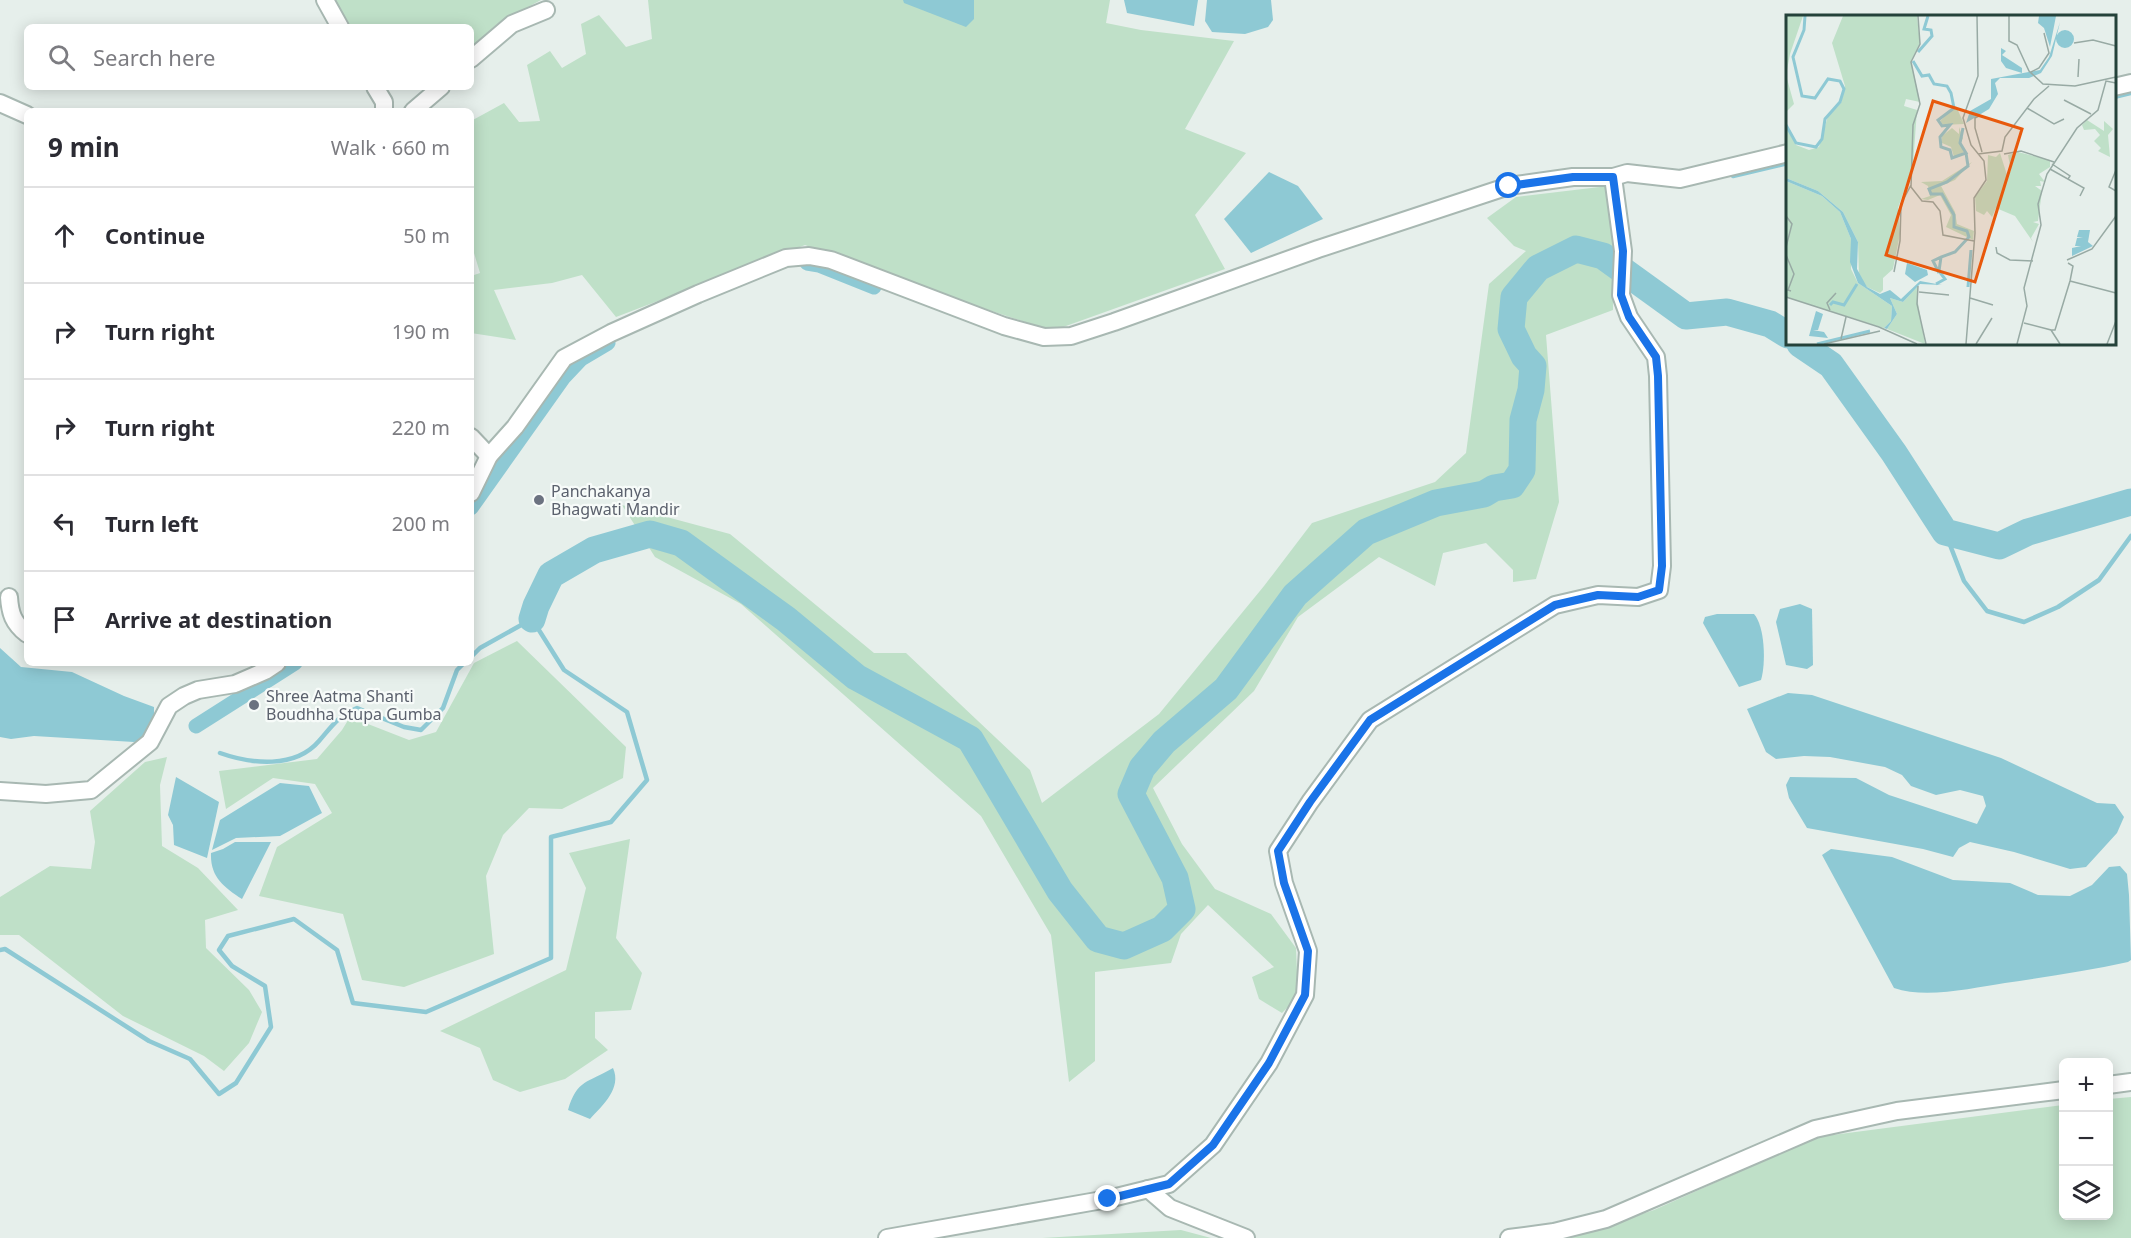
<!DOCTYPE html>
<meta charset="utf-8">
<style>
:root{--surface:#fff;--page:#f7f7f7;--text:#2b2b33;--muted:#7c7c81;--line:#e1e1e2}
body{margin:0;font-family:"Noto Sans",sans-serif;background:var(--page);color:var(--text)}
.controls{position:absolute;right:18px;bottom:18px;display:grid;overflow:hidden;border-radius:9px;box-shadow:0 3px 15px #0003}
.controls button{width:54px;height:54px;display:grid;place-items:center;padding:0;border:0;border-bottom:2px solid var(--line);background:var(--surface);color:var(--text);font:30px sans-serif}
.stop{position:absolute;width:18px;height:18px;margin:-14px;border:4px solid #1a73e8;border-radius:50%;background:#fff}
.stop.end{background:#1a73e8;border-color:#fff;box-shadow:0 2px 6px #0008}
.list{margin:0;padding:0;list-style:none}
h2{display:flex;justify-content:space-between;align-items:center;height:78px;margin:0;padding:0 24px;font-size:26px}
h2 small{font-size:20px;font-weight:400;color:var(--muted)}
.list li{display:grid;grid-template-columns:39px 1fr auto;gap:18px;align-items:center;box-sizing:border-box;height:96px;padding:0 24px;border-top:2px solid var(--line)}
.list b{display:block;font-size:22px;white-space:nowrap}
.list em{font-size:20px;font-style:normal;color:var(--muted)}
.icon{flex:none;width:33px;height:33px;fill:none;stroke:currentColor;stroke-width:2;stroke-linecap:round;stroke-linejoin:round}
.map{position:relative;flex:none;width:2131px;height:1238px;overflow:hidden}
.search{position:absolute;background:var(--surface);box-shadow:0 3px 15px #0003;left:24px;top:24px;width:450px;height:66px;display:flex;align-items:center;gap:15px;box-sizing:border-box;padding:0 21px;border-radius:9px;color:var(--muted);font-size:22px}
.panel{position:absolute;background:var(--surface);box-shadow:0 3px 15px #0003;left:24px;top:108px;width:450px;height:558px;border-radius:9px}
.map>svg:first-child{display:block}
.green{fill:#bfe0c8}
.water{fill:#8ec9d4}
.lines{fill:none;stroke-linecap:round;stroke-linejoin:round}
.stream{stroke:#8ec9d4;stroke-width:4.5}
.canal{stroke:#8ec9d4;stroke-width:15}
.river{stroke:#8ec9d4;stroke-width:27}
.minor-casing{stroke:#a8b8b2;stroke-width:20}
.minor{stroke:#fff;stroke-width:16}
.route{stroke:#1a73e8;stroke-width:8}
.worship-dot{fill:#6b7280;stroke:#f7fbf9;stroke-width:2}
.labels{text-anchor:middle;stroke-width:4.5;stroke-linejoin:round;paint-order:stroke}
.worship-label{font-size:16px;fill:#5b616d;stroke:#f7fbf9;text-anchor:start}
.inset-river{fill:none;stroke:#8ec9d4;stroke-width:3}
.inset-road{fill:none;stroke:#98aaa4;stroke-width:1.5}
.view{fill:#e8590c;fill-opacity:0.15;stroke:#e8590c;stroke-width:3}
.inset-edge{fill:none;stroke:#24423a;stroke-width:3}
</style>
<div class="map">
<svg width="2131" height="1238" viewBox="0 0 2131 1238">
<rect width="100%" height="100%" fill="#e6efeb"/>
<!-- green -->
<g class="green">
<polygon points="334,0 541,0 497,24 471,48 471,27 351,27"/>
<polygon points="648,0 1110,0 1106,23 1141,30 1234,41 1185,129 1246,153 1195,215 1225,269 1052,331 896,279 805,245 616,317 582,275 552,283 494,290 516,340 471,333 471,276 480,273 471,243 471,121 504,103 519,122 540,121 527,65 550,51 562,68 586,54 581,24 599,15 626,47 652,39"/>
<polygon points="1608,186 1613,229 1613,310 1546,335 1559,502 1536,579 1513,582 1513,570 1486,543 1443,553 1435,586 1379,557 1298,617 1254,691 1153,788 1182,844 1215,889 1271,914 1296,948 1298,997 1282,1013 1259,999 1252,977 1274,967 1208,905 1181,934 1171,963 1095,972 1095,1061 1069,1082 1051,935 981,816 741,604 655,557 622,505 730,534 874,653 906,653 1030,770 1042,803 1159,714 1264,586 1312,523 1435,482 1466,453 1489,284 1526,251 1514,246 1487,218 1516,197"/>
<polygon points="517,641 626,747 623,778 562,809 529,808 503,835 486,876 494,954 404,987 362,980 343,914 259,896 277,847 332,813 315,784 273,778 226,809 219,771 317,759 342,730 350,717 409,740 436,732 474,663"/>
<polygon points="167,757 160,785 162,846 198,868 238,910 205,920 206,948 249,990 262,1012 249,1043 224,1071 204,1056 123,1016 19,935 0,935 0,897 50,866 91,869 95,842 90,811 145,762"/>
<polygon points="630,839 616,938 642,973 631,1010 595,1012 595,1038 608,1050 565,1079 520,1092 493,1080 480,1048 440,1031 566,970 586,888 569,853"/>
<polygon points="2131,1097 2131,1238 1569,1238 1654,1210 1817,1137 2063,1105 2064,1216 2108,1216 2109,1099"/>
<polygon points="1181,1230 1211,1238 1041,1238 1042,1238"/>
</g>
<!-- water -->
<g class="water">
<polygon points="903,0 974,0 974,19 966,27 904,3"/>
<polygon points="1124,0 1198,0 1194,26 1127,13"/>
<polygon points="1207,0 1271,0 1273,20 1268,27 1245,34 1212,32 1205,21"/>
<polygon points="1269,172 1298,186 1323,219 1251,253 1224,219"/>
<polygon points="1800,604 1812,609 1813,665 1807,669 1786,665 1776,622 1780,609"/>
<path d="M1717,614H1754C1765,626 1766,664 1761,680L1739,687L1703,623L1705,617Z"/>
<polygon points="0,648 21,667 72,672 124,696 154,707 154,720 143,740 134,742 34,736 11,739 0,737"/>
<polygon points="1788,693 1812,695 2001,758 2097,803 2115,804 2124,817 2117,833 2086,867 2070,869 2014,852 1970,842 1959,848 1953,857 1923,849 1807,828 1789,798 1786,785 1790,777 1856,778 1889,795 1977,824 1986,806 1983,796 1960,790 1936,795 1911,786 1902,775 1885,767 1830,757 1804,756 1776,759 1766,752 1747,709"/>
<polygon points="176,777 219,802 207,858 174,845 173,825 168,815"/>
<polygon points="280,783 309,786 322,813 280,836 236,838 212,850 220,820"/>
<path d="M235,842H271L242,899C224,887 210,877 211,853L223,849Z"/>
<path d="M1831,849L1892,857L1953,880L2010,883L2038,895L2070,896L2092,885L2109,867L2120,866L2127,874L2129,895L2131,960L2128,962C2087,971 2046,977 2005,983C1972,988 1926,999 1894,988L1822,855Z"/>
<path d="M613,1068C622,1088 603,1105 590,1119L568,1110C577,1079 588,1083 613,1068Z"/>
</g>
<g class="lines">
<!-- stream -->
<g class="stream">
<polyline points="2114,97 2131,93"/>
<polyline points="1733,176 1788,163"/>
<polyline points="1945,532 1964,581 1987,611 2024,622 2058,607 2099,580 2131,536"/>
<path d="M220,753C251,764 295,769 319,741C333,725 337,717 357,708L404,727L421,730L443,708L457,670L464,663"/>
<polyline points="0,950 5,949 149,1041 190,1059 219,1094 236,1083 271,1027 265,986 232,966 219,950 228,936 294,919 337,950 353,1003 426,1012 551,958 551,837 611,822 647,780 627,712 564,670 532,619 480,648 471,657"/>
</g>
<!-- canal -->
<g class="canal">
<polyline points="807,263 819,265 874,287"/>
<polyline points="471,508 564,377 581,359 608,343"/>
<polyline points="196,726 295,663"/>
</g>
<!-- river -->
<g class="river">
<polyline points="1800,344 1831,365 1894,453 1945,532 1999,546 2028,532 2131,502"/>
<polyline points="532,619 536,606 551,575 594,550 650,534 681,543 786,619 856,677 970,739 1060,891 1098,939 1124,946 1162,929 1182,909 1175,878 1131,794 1142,768 1164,742 1226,689 1295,595 1366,532 1436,503 1484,494 1494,488 1512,485 1522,470 1523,420 1531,390 1533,366 1524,356 1511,329 1514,297 1538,268 1576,249 1603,256 1686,316 1727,312 1770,324 1788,335"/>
</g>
<defs>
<g id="minor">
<polyline points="325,0 340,27"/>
<polyline points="471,59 512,24 546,10"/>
<polyline points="375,87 384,102 384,111"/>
<polyline points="2114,87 2131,83"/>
<polyline points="0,103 27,115"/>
<polyline points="413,111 441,87"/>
<polyline points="471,437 489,456"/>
<polyline points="471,493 489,456 515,427 564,358 611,333 698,294 786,258 809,256 831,260 1004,326 1044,337 1071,336 1114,322 1318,249 1509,186 1573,177 1613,177 1627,173 1680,179 1788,153"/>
<path d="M9,597C10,613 13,623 27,634"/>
<polyline points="0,791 46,794 91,790 150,742 169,706 184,696 198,690 235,684 265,671 277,663"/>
<polyline points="2108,1085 2131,1082"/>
<polyline points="1148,1189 1170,1208 1246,1238"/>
<polyline points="887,1238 1108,1199 1169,1184 1213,1145 1269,1063 1305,995 1308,951 1284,883 1278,851 1310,802 1370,720 1555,605 1598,595 1638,597 1659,590 1662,566 1658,376 1656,357 1629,317 1621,295 1623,251 1613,177"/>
<polyline points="1509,1238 1554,1232 1606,1219 1815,1129 1897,1111 2064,1090"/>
</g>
</defs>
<!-- minor casing -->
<use href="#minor" class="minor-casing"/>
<!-- minor -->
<use href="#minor" class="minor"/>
</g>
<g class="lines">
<!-- route -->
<polyline class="route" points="1108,1199 1169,1184 1213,1145 1269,1063 1305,995 1308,951 1284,883 1278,851 1310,802 1370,720 1555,605 1598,595 1638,597 1659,590 1662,566 1658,376 1656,357 1629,317 1621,295 1623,251 1613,177 1573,177 1509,186"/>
</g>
<!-- markers -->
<g class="worship-dot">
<circle cx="539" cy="500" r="6"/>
<circle cx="254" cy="705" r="6"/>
</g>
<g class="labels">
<!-- worship labels -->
<g class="worship-label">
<text x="551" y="497">Panchakanya<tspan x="551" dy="18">Bhagwati Mandir</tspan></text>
<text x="266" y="702">Shree Aatma Shanti<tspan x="266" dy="18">Boudhha Stupa Gumba</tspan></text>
</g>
</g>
<!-- overview -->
<g transform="translate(1786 15)">
<rect width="330" height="330" fill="#e6efeb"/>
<path d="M0,1H17L4,39L0,60L8,89L0,97ZM57,1H131L134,28L125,46L134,87L120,84L118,91L131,95L127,150L112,193L114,219L107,254L97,263V275L94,278L81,272L73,262L72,227L57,197L32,176L0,163V112L10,130L23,135L33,132L42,101L55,88L59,71L46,28ZM170,91L178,109L157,110L154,106ZM301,105L318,116V106L327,114L322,120L324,142L312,136L315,133L308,126L314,120L309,114L298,115L296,110ZM173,112L177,123L174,129L178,137L168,142L165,132L156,128V121L166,113L173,119ZM232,137L264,145V152L253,159L259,167L254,166L255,171H249L256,176L252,206L247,207L253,209L245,223L247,227L229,201L210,193L206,202L201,196L198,200L190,196L189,182L201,166L202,140L210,142L214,138L221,160L225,156L222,140ZM186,147L169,165L155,171L169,197L171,209L188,216L187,225L160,212L165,200L154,180L142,185L135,184L144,181L142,171L135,167L156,166ZM0,166L36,181L54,197L65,224V254L72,268L106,291L105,306L98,313L0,282ZM132,271L131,282L139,329L101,314L111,299L104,283L117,287Z" fill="#bfe0c8"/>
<path d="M253,1H270L264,32L258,13L252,8ZM274,7L266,41L255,58L243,63H214L209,68L212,79L203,94L180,108L184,96L205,84V64L254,55L263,42ZM270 24a9 9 0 1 1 18 0a9 9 0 1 1-18 0ZM215,33L220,36L216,40L236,53V58L220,53L215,46ZM0,163L32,176L57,197L72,227L71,254L81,272L94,279L104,275L115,284L134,266L156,270L134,269L117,287L104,283L111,299L101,314L98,313L105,306L106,291L72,268L64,247L65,224L54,197L36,181L0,166ZM293,215H304L302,227L307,231L286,241V233L295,231H289L291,223H297L291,222ZM121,248L141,255L142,260L129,267L119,259ZM30,296L37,299L32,315H27L38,317L42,323L23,321Z" fill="#8ec9d4"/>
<path class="inset-river" d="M132,37L146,21L145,15L138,14L142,1M127,46L136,61L143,60L148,69L161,71L165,78L168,93L152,105L156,111L164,110L154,122L155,132L164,135L166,143L180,138L174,128L177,113M0,110L10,128L30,132L36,124L39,104L54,87L58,74L54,66L42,64L29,83L16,81L7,42L18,15L19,1M153,258L147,246L155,242M150,269L159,264L153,256L155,242L169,237L183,222L181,216L168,212V200L156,179H145L143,174L161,167L182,151L180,138M182,272L185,235M44,290L47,287L58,290L71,269M31,329L84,316"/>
<path class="inset-road" d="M132,1L134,29L125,47L134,89L127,110L125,172L136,186L147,187L154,196L157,220L188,226M223,1V26L231,30L243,56L257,69L289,71L330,62M288,28L307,25L330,31M245,57L253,53L263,38L258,18M292,62L293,44M278,85L305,99M241,93L268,109L278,104M193,101L189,103V113L196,137M192,139L216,136L219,122L248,84L263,71M218,139L235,136L268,147M266,149L284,161L282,164M264,154L298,173L294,181M330,155L323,172L330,176M0,201L6,209L0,232M210,232L211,238L224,245L247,246M0,240L8,259L2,275L5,276M281,245L306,234L330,201M108,257L114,226L115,189L125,170M284,266L330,278M132,271L131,289L140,329M133,277L163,280M0,282L93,312L131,329M184,283L207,290M44,295L41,288L50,278M238,308L265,315L274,329M265,315H269L284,266L287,251L282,248M55,324L60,302M38,329L94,316M180,329L189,218L188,183L200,165L198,146L185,130L177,103L192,61L191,1M190,329L206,303M231,329L241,291L238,273L255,210L252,189L261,159L291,113L312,95L320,66L330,68M321,329L330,306"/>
<path class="view" d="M147,86L236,114L189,267L100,240Z"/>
<rect width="330" height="330" class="inset-edge"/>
</g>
</svg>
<div class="controls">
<button>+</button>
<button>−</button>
<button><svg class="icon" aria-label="layers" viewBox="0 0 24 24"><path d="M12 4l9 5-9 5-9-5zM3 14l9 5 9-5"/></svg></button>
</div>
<div class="stop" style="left:1509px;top:186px"></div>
<div class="stop end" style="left:1108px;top:1199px"></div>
<div class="search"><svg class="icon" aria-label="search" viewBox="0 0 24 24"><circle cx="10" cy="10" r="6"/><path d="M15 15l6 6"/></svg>Search here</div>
<section class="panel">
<h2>9 min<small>Walk · 660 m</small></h2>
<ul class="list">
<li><svg class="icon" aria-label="ahead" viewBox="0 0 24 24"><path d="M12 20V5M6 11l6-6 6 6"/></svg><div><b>Continue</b></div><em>50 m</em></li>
<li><svg class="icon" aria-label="right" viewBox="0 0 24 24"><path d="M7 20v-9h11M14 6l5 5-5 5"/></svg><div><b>Turn right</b></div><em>190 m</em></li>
<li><svg class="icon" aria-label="right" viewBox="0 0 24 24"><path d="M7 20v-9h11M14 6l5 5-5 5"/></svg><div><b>Turn right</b></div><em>220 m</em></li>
<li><svg class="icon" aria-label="left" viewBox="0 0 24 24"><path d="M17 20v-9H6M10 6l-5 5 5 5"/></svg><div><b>Turn left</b></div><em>200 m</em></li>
<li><svg class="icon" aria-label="arrive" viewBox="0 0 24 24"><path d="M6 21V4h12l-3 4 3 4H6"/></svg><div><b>Arrive at destination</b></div></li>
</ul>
</section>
</div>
